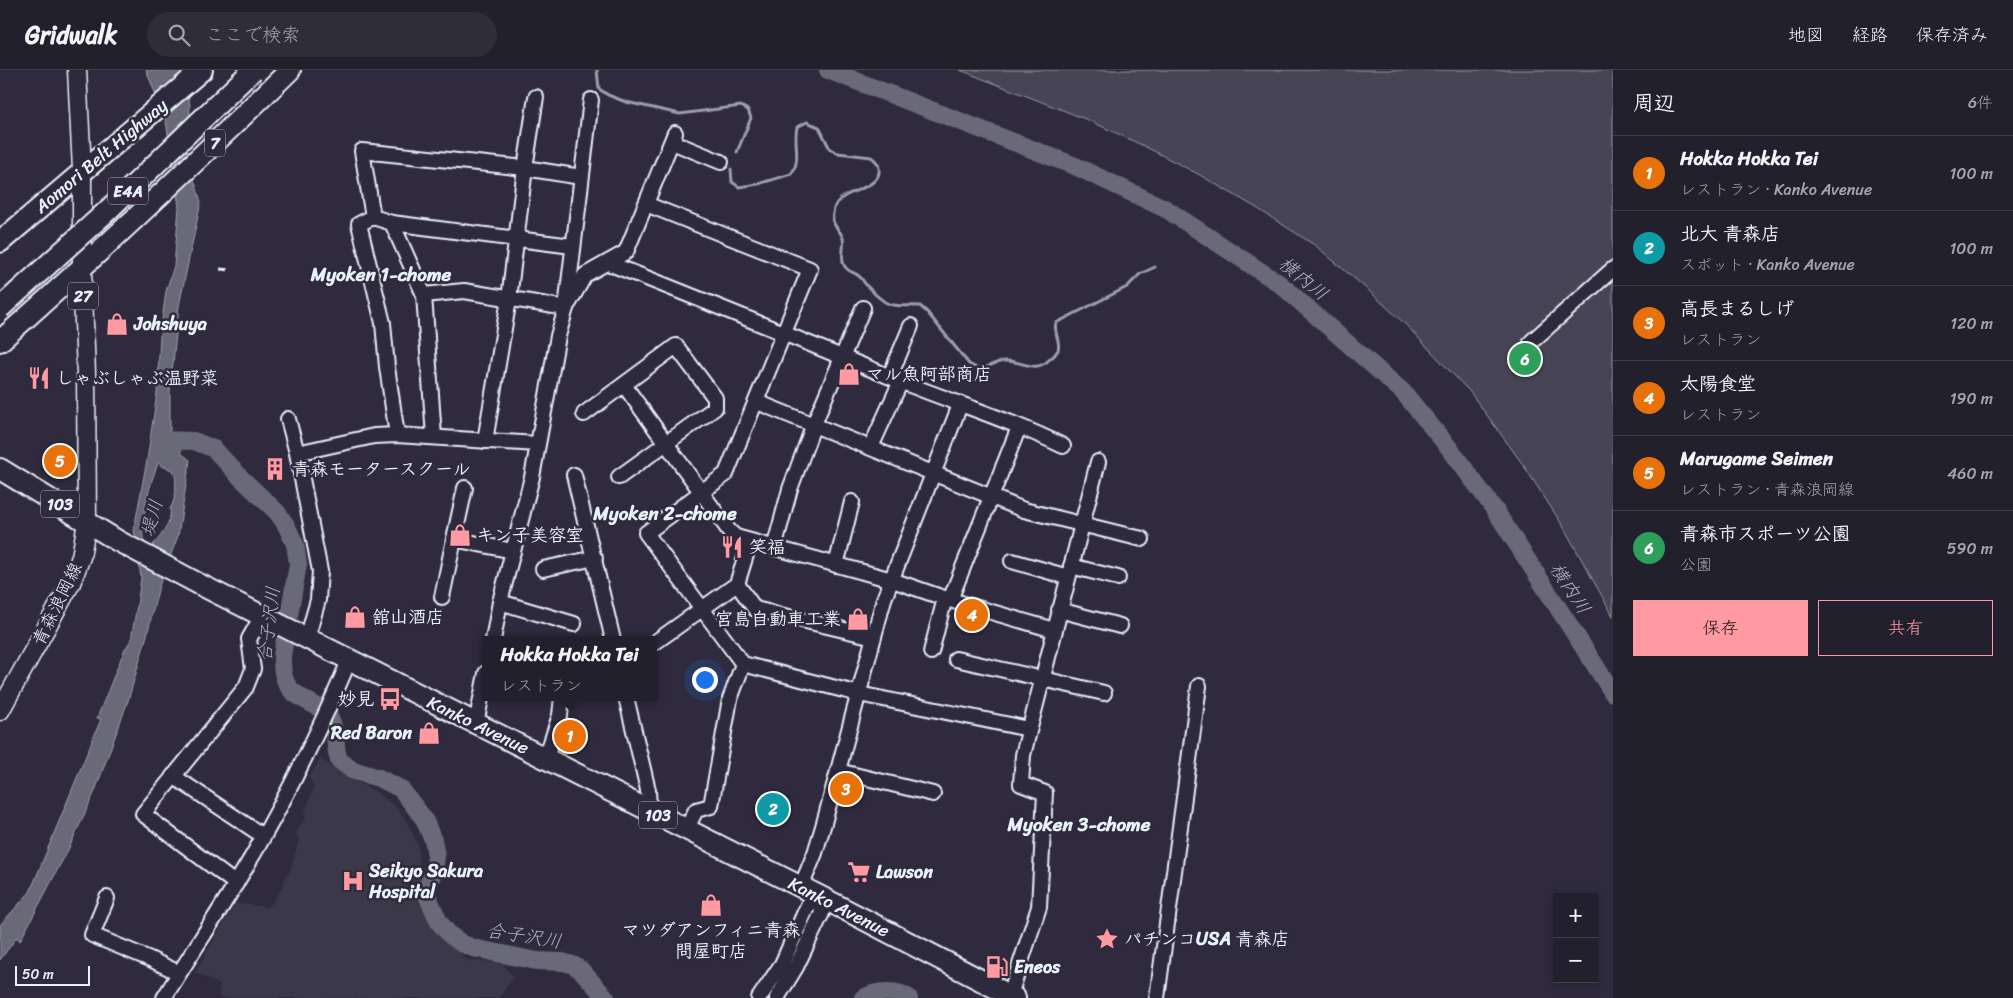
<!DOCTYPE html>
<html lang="ja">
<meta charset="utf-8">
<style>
:root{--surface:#23202e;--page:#2f2d3a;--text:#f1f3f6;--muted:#a3a3aa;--line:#403e4a;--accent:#ff9aa2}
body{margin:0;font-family:Sriracha,"Klee One",sans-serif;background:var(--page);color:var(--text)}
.controls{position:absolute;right:15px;bottom:15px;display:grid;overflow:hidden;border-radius:0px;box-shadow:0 2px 8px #0003}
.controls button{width:45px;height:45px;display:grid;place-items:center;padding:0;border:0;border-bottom:1px solid var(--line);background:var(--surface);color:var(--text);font:25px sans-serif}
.scale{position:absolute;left:15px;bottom:12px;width:75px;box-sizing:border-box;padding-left:5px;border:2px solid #e8f1f8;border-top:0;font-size:14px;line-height:18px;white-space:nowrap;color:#e8f1f8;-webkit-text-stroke:4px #2f2a3d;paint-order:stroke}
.you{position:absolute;left:704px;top:609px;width:18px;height:18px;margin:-12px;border:4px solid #fff;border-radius:50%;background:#1a73e8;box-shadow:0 0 0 8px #1a73e833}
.badge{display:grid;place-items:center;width:32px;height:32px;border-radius:50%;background:var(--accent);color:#fff;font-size:16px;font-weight:700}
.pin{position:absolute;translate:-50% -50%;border:2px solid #fff;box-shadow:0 1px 5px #0006}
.popup{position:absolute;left:482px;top:566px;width:175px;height:65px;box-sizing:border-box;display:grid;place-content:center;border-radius:0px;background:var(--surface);filter:drop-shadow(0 1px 4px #0005);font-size:16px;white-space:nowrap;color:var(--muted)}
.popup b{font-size:19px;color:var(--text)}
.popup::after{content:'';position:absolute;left:50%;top:100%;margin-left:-10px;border:10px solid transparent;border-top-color:var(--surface)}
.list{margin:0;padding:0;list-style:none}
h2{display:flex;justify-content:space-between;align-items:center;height:65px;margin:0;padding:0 20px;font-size:21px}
h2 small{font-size:16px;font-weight:400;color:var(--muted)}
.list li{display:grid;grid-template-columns:32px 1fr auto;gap:15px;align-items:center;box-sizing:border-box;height:75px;padding:0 20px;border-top:1px solid var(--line)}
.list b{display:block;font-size:19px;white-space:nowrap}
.list p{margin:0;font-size:16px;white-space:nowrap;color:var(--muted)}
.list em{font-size:16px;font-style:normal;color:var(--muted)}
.actions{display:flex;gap:10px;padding:15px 20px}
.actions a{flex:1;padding:11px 0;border:1px solid var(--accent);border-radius:0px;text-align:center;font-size:18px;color:var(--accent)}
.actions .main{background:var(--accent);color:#111}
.icon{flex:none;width:28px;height:28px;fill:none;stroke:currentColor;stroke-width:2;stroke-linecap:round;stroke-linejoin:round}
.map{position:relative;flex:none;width:1613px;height:928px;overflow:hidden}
header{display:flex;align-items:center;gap:30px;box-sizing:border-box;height:70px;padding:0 25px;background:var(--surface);border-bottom:1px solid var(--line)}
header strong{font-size:24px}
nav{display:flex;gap:28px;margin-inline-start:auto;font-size:18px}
.search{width:350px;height:45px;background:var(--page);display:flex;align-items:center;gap:12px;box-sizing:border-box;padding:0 18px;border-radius:28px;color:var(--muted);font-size:19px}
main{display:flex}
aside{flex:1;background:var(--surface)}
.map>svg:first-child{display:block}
.built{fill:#3b3749}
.green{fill:#464455;stroke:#979aa6}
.water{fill:#696978;stroke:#9c9fab;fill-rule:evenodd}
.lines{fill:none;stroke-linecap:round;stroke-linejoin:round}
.stream{stroke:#9c9fab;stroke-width:3}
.river{stroke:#696978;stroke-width:18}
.minor-casing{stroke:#e8f1f8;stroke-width:18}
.major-casing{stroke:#e8f1f8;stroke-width:21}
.highway-casing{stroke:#e8f1f8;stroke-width:24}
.minor{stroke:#2f2a3d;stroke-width:14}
.major{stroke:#2f2a3d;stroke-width:18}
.highway{stroke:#2f2a3d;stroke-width:20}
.rail{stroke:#e8f1f8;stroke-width:3;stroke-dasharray:8 4;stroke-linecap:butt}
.highway-bridge-casing{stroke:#e8f1f8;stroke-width:24;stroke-linecap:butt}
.highway-bridge{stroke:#2f2a3d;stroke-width:20}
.labels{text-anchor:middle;stroke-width:5;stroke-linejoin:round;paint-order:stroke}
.shield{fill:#2f2a3d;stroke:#b0b5c0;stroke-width:1}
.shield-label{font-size:16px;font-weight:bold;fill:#e8f1f8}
.street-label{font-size:18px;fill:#e8f1f8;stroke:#2f2a3d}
.poi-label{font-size:18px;font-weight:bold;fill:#e8f1f8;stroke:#2f2a3d;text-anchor:start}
.neighbourhood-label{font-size:19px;font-weight:bold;fill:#e8f1f8;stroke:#2f2a3d}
.water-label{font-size:19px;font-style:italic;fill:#afb4be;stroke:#2f2a3d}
</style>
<header>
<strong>Gridwalk</strong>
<div class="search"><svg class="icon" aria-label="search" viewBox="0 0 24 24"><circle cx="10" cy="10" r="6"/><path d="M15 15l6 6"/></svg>ここで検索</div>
<nav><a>地図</a><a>経路</a><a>保存済み</a></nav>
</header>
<main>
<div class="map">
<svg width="1613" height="928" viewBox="0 0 1613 928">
<rect width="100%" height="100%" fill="#2f2a3d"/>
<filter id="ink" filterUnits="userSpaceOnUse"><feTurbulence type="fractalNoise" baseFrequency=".02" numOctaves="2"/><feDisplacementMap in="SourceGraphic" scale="10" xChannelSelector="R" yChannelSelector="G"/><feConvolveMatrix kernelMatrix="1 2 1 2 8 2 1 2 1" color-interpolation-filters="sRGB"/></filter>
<g filter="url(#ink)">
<!-- built -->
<polygon class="built" points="321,689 344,705 373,720 395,736 408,753 418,776 422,820 427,835 445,866 467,890 500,892 514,907 499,928 219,928 220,915 195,902 235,833 266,837 272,833 283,816 285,807 290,801 299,770 296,763 306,746 305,741 314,718 309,707"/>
<!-- green -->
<polygon class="green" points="960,0 1613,0 1613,546 1563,456 1524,396 1470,322 1406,255 1368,220 1316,176 1255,137 1198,104 1144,76 1088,50"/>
<!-- water -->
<path class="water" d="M146,0H185L190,36L187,86L201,132L179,236L170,321V364L181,370V383L190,390L178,466L159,516L147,565L128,631L95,721L69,778L20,871L17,867L0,890V855L30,822L101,649L97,648L124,581L131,570L138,529L141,508L134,459L147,390L157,323L160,265L166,221L174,196L179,137L166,51ZM159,391L161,396L173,400C178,409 176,430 170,439C172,453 160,468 150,478L143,470C142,444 149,415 159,391Z"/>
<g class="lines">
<!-- stream -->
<g class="stream">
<polyline points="597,0 599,19 608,25 626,32 680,44 741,36 748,40 751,48 737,82"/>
<path d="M731,99L732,112L739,117L758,114L791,104C802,90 793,74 797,57L807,52L819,57L830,79L838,83L871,87C881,93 882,105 873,112C860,123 834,123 833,144C831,156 840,159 843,168C845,177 840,187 844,195C847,202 854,202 859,206C863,209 865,215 869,218C890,240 892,235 920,236L927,242L969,294L980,300C989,297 996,291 1006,291C1024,291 1035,304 1050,289C1054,286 1056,284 1058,280C1061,270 1053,263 1056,253L1127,217L1140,204L1155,197"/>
</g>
<!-- river -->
<g class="river">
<polyline points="828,0 1075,96 1166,139 1280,214 1403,322 1450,379 1495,440 1613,623"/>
<path d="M160,370L194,371L214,379L240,407L277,442L286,455L295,474L298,494L282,586C281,617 290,622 316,636C322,639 327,642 330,648C337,660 334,677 339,690L352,700L379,708L401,719L424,749L433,770L436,785L435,797L427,818V825L439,852L450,865L461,873L473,878L537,891L563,892L573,895L581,900L606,928"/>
<path d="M863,928C876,921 897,919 909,928"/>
</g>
<defs>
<g id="minor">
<polyline points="672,72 721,92"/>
<polyline points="646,134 810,199 726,404 646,463 743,594 859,624 1029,659"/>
<polyline points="373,147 359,154 383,253 387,297 397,365"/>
<polyline points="392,153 572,176"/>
<path d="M608,193C706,231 803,271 900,311C954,333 1011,350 1063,376"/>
<polyline points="424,225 464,221 566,238"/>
<polyline points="569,233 585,205 626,182 675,63"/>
<polyline points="1531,272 1613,199"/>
<polyline points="890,306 911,256"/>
<polyline points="624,315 730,462 736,467 892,510 950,530 1054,560"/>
<polyline points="757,332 1024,440 1142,469"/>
<polyline points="584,344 676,276 715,328 715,338 619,407"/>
<polyline points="288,349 297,383 320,501 318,530 307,569"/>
<polyline points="434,367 424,225 392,153 373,147 362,81 525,98 581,107"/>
<polyline points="485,371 509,229 525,98 536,27"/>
<polyline points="871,377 901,311"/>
<polyline points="297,383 374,366 397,365 537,374"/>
<polyline points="574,405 613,570"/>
<polyline points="454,469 465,418"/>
<polyline points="774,478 790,419 814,354 863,238"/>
<polyline points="1012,491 1068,507"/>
<polyline points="836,495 852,432"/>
<polyline points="1071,496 1118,508"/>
<polyline points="543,499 595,488"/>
<polyline points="737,514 755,539 874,567"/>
<polyline points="442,527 454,469 513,481"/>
<polyline points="950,530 1019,357"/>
<polyline points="500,532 574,554"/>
<polyline points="1059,540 1120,556"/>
<polyline points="493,570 500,532 532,407 558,266 566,238 591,30"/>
<polyline points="654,573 737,514 750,472"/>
<polyline points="931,582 945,528"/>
<polyline points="956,589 1104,623"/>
<polyline points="626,627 648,720 649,741"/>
<polyline points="476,654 486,603"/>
<polyline points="546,688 560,645 562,627"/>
<polyline points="838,701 933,724"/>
<polyline points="173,706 263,766"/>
<polyline points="686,760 696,740 711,736 730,629 743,594"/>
<polyline points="236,814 143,744 246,617 253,599 249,569 262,546"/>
<polyline points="801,817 815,783 824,753 884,529 960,335"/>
<polyline points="107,828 92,865 150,889 179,903"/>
<polyline points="1010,925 1039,837 1045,723 1021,714 1023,685 1098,392"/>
<path d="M164,928C187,890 212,853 235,815C279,744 316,668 349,591"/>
<polyline points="759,928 782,894 808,835 821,827 822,843 819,849 796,897 777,928"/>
<polyline points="1157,928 1199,616"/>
</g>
<polyline id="major" points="0,641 71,513 81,487 87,452 86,304 82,199 82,100 77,0"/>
<g id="highway">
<polyline points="0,172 202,0"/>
<path d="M0,271C100,183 195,93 290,0"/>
<polyline points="0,399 118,471 199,514 821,827 1015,928"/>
</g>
</defs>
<!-- minor casing -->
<use href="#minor" class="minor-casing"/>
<!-- major casing -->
<use href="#major" class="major-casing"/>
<!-- highway casing -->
<use href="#highway" class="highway-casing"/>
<!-- minor -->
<use href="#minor" class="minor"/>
<!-- major -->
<use href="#major" class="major"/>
<!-- highway -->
<use href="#highway" class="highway"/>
<!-- rail -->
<polyline class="rail" points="220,199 232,200"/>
<defs>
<polyline id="highway-bridge" points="0,238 105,143 253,0"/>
</defs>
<!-- highway-bridge casing -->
<use href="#highway-bridge" class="highway-bridge-casing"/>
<!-- highway-bridge -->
<use href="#highway-bridge" class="highway-bridge"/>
</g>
</g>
<!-- icons -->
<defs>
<symbol id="shop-bare" viewBox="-9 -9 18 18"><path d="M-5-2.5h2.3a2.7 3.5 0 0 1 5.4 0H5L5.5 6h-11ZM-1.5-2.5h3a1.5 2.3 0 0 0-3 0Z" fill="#ff9aa2" stroke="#2f2a3d" stroke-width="2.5" paint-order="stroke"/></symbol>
<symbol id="restaurant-bare" viewBox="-9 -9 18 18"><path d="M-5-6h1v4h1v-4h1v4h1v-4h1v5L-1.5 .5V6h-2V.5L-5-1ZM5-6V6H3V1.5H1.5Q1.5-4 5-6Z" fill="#ff9aa2" stroke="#2f2a3d" stroke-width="2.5" paint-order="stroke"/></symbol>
<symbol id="building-bare" viewBox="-9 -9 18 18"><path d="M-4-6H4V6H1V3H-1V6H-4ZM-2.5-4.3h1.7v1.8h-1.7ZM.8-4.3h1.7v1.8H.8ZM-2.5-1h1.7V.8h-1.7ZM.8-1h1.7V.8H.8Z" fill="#ff9aa2" stroke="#2f2a3d" stroke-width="2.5" paint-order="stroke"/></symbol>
<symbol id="bus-bare" viewBox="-9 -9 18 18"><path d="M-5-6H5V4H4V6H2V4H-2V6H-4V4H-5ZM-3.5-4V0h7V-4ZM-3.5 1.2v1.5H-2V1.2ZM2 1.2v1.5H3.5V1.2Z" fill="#ff9aa2" stroke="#2f2a3d" stroke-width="2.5" paint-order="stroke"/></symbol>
<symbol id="supermarket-bare" viewBox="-9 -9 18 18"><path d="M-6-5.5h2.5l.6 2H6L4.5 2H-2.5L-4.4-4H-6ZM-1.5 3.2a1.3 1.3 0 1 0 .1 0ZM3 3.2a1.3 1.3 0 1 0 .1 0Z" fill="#ff9aa2" stroke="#2f2a3d" stroke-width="2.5" paint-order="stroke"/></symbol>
<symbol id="hospital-bare" viewBox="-9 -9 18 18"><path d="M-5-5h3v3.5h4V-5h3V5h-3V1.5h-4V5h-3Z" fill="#ff9aa2" stroke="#2f2a3d" stroke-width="2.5" paint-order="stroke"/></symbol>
<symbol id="sight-bare" viewBox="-9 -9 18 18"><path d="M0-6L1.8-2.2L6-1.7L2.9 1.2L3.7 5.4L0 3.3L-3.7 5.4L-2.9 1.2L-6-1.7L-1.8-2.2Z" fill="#ff9aa2" stroke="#2f2a3d" stroke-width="2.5" paint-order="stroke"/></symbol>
<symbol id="fuel-bare" viewBox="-9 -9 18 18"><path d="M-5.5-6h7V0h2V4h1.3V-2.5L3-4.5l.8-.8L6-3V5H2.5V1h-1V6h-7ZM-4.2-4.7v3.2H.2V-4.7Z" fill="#ff9aa2" stroke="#2f2a3d" stroke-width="2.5" paint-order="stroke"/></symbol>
</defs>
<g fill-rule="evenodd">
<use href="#shop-bare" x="101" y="238" width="32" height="32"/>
<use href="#shop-bare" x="833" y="288" width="32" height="32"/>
<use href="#restaurant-bare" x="23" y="292" width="32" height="32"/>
<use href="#building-bare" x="259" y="383" width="32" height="32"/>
<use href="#shop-bare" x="444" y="449" width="32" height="32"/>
<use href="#restaurant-bare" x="716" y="461" width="32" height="32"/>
<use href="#shop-bare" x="339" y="531" width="32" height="32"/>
<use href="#shop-bare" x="842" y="533" width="32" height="32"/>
<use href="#bus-bare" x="374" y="613" width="32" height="32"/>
<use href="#shop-bare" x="413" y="647" width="32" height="32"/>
<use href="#supermarket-bare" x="843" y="786" width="32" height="32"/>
<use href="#hospital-bare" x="337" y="795" width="32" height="32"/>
<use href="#shop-bare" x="695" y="819" width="32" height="32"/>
<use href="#sight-bare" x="1091" y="853" width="32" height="32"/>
<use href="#fuel-bare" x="981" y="881" width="32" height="32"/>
</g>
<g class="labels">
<!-- shield labels -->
<g class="shield">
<rect x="205" y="59.5" width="20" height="27" rx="4"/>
<rect x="108" y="107.5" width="40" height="27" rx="4"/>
<rect x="68" y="212.5" width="30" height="27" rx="4"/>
<rect x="41" y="420.5" width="38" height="27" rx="4"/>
<rect x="639" y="731.5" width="38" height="27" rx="4"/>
</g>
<g class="shield-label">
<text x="215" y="79">7</text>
<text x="128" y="127">E4A</text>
<text x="83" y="232">27</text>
<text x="60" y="440">103</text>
<text x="658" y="751">103</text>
</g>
<!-- street labels -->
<g class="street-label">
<text transform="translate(101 86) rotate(-40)" y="6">Aomori Belt Highway</text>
<text transform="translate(57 534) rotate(-64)" y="6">青森浪岡線</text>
<text transform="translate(478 655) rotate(26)" y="6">Kanko Avenue</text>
<text transform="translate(839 837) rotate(27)" y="6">Kanko Avenue</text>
</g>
<!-- poi labels -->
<g class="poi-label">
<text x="134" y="260">Johshuya</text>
<text x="866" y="310">マル魚阿部商店</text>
<text x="56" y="314">しゃぶしゃぶ温野菜</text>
<text x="292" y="405">青森モータースクール</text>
<text x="476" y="471">キン子美容室</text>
<text x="749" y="483">笑福</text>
<text x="372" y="553">舘山酒店</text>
<text x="841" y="555" text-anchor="end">宮島自動車工業</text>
<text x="374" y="635" text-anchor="end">妙見</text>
<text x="412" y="669" text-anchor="end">Red Baron</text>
<text x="369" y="807">Seikyo Sakura<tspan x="369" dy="21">Hospital</tspan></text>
<text x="876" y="808">Lawson</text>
<text x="711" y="866" text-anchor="middle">マツダアンフィニ青森<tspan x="711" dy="21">問屋町店</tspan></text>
<text x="1124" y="875">パチンコUSA 青森店</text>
<text x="1014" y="903">Eneos</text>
</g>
<!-- neighbourhood labels -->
<g class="neighbourhood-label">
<text x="381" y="211">Myoken 1-chome</text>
<text x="665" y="450">Myoken 2-chome</text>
<text x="1079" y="761">Myoken 3-chome</text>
</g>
<!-- water labels -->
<g class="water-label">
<text transform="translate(1304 208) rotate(39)" y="7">横内川</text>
<text transform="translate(151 448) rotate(-75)" y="7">堤川</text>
<text transform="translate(1571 518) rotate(57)" y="7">横内川</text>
<text transform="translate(268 554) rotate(-83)" y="7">合子沢川</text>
<text transform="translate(524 865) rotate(9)" y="7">合子沢川</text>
</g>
</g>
</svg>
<div class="controls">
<button>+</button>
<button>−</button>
</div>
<div class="scale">50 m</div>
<div class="you"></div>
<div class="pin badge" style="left:570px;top:666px;background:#e8710a">1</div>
<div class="popup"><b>Hokka Hokka Tei</b>レストラン</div>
<div class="pin badge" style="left:773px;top:739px;background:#0f9aa8">2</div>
<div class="pin badge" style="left:846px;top:719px;background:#e8710a">3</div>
<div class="pin badge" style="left:972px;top:545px;background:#e8710a">4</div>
<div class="pin badge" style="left:60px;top:391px;background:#e8710a">5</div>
<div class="pin badge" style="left:1525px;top:289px;background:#2e9e5b">6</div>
</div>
<aside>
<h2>周辺<small>6件</small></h2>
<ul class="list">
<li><span class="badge" style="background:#e8710a">1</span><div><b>Hokka Hokka Tei</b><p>レストラン · Kanko Avenue</p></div><em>100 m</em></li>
<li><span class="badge" style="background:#0f9aa8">2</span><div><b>北大 青森店</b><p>スポット · Kanko Avenue</p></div><em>100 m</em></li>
<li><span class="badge" style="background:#e8710a">3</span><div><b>高長まるしげ</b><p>レストラン</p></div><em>120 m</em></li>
<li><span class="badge" style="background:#e8710a">4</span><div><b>太陽食堂</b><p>レストラン</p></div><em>190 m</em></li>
<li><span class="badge" style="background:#e8710a">5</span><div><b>Marugame Seimen</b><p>レストラン · 青森浪岡線</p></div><em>460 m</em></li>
<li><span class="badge" style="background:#2e9e5b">6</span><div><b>青森市スポーツ公園</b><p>公園</p></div><em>590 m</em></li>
</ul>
<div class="actions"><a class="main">保存</a><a>共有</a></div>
</aside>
</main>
